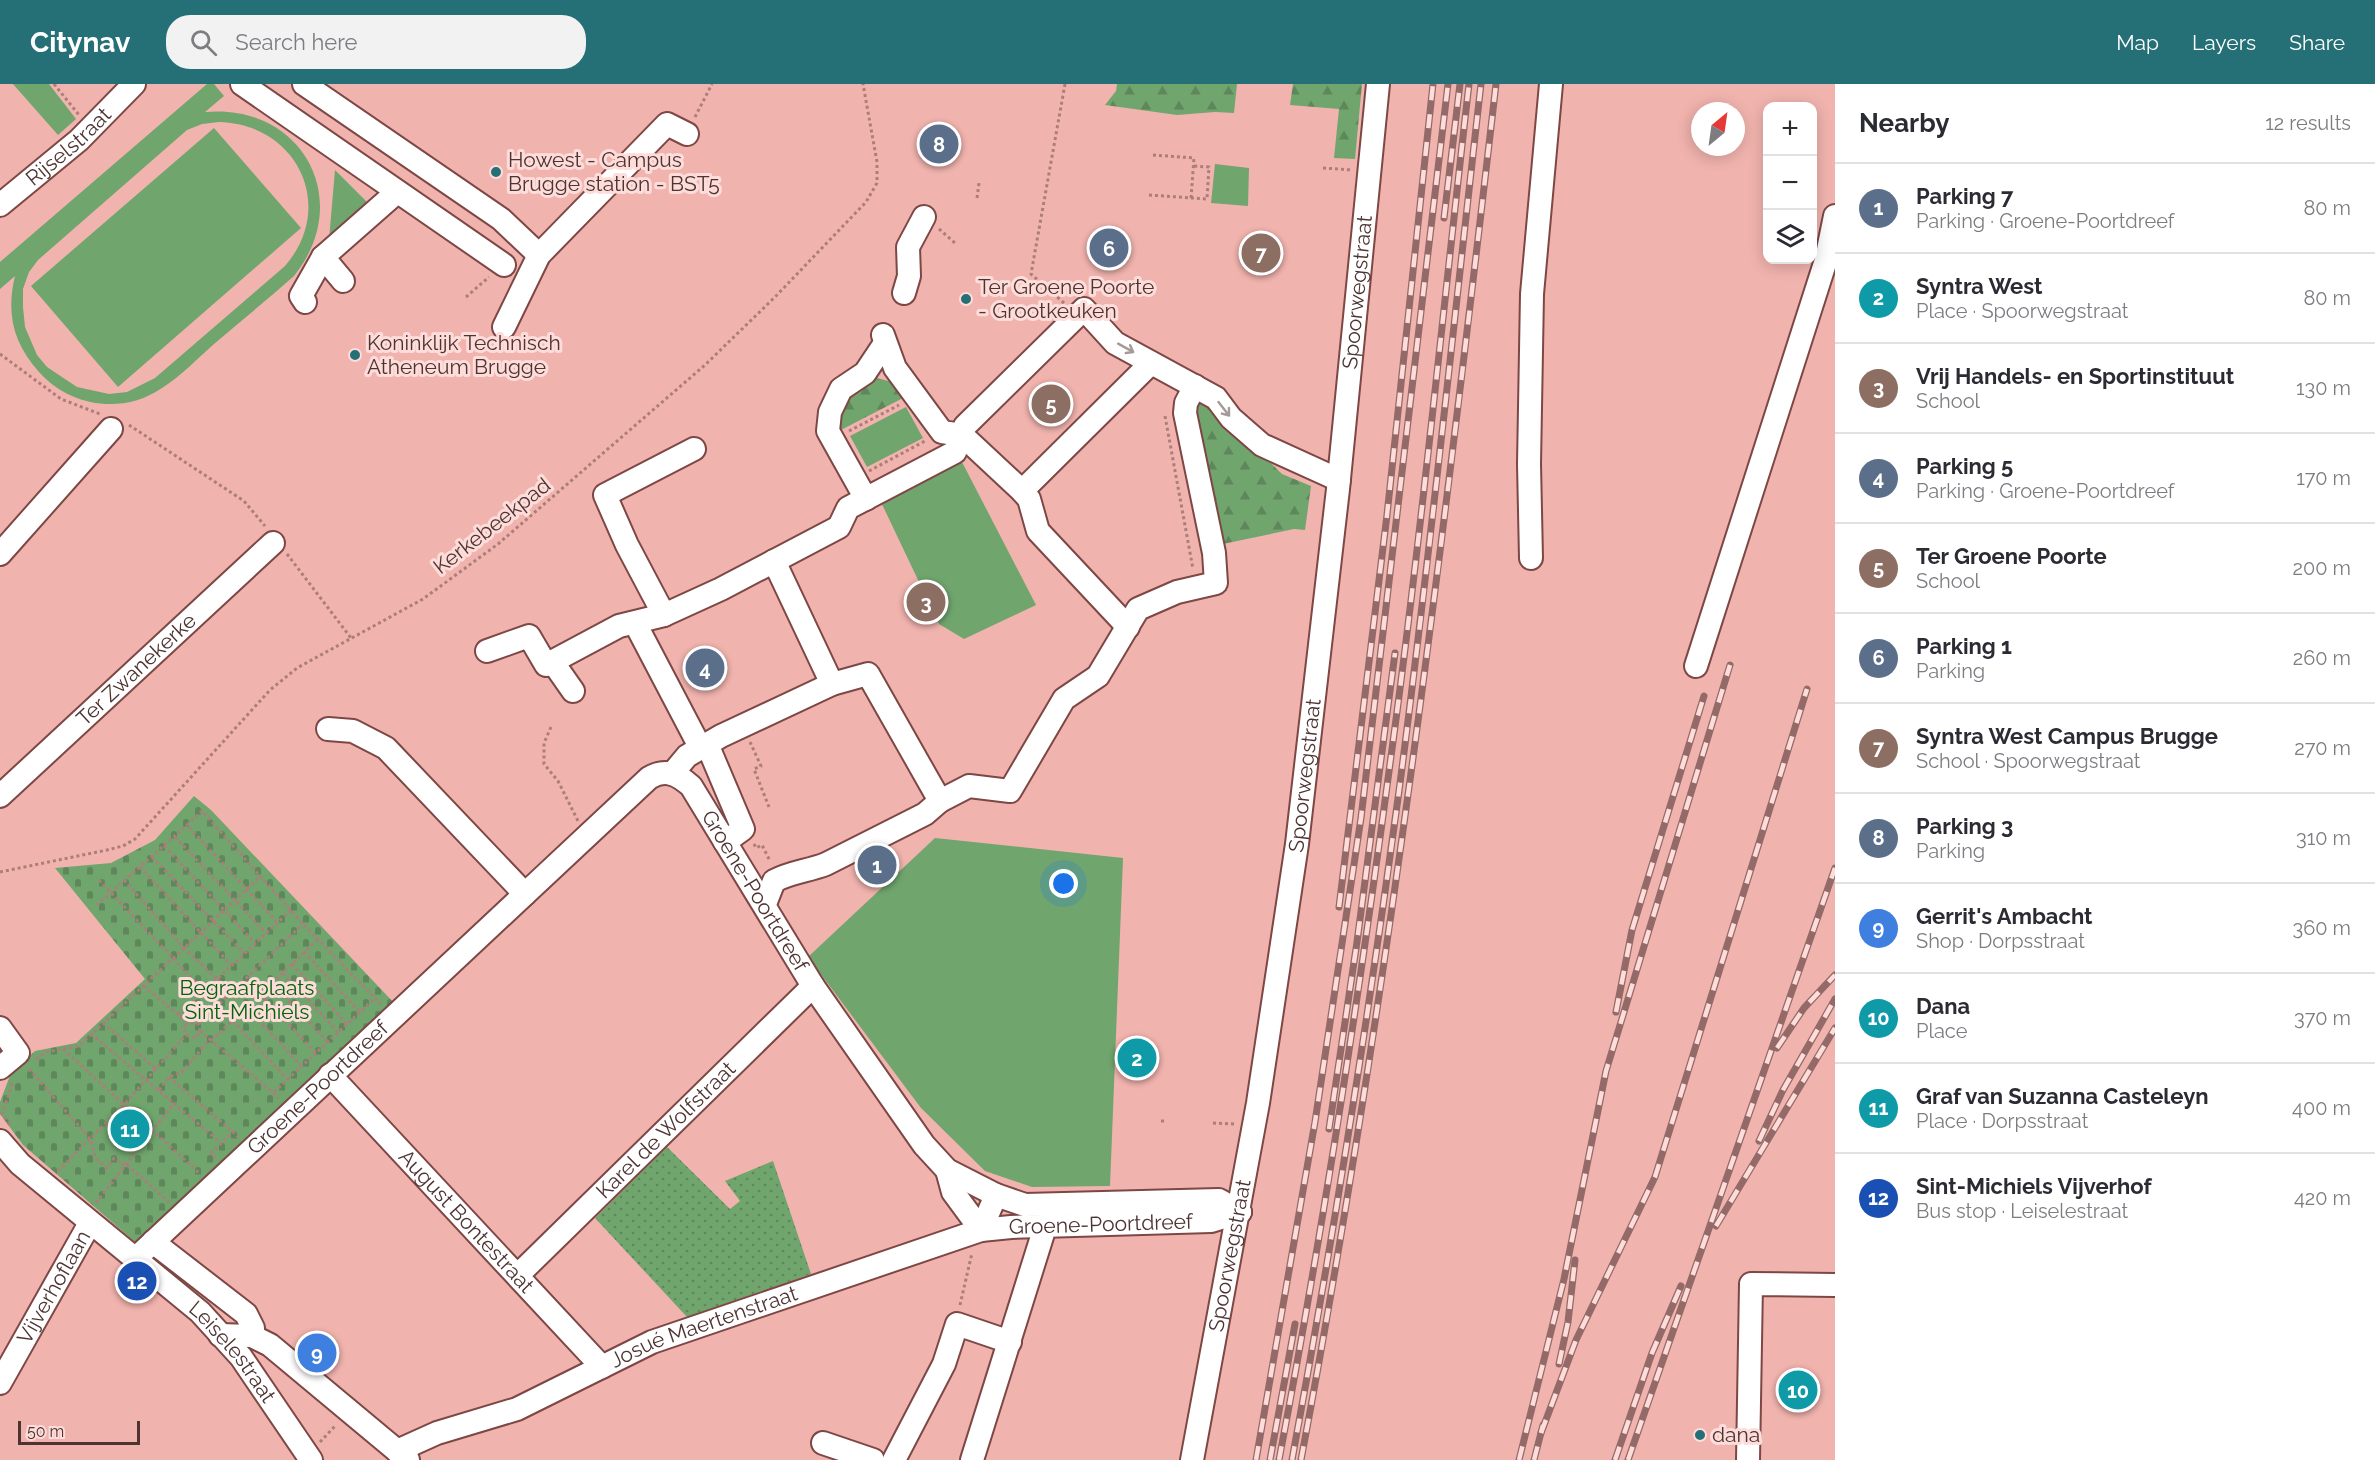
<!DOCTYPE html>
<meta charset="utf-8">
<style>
:root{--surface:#fff;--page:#f2f2f3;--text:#2b2b33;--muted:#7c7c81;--line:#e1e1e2;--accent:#256f76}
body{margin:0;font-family:Raleway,sans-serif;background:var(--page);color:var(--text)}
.controls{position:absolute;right:18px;top:18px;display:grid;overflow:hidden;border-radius:12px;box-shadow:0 3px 15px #0003}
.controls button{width:54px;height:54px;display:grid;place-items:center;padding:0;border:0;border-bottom:2px solid var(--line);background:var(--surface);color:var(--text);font:30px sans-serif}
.compass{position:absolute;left:1691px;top:18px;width:54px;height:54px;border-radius:50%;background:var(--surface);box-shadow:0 3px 15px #0003;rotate:29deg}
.scale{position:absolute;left:18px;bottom:15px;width:122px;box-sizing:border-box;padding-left:6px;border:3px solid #4d3432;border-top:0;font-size:16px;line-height:21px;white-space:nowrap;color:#4d3432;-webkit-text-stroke:4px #fddcda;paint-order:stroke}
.you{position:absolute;left:1064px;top:800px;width:21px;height:21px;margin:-15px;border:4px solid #fff;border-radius:50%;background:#1a73e8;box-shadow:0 0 0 9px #1a73e833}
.badge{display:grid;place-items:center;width:39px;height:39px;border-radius:50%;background:var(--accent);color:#fff;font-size:20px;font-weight:700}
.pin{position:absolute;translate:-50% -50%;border:3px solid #fff;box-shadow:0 2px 6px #0006}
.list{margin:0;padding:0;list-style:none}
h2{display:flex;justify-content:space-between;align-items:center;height:78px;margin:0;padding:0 24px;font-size:26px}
h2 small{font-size:20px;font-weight:400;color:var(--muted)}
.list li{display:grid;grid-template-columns:39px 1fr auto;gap:18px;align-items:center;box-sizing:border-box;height:90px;padding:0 24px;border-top:2px solid var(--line)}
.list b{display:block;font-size:22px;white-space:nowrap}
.list p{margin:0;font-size:20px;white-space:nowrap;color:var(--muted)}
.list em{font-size:20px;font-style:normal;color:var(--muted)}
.icon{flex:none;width:33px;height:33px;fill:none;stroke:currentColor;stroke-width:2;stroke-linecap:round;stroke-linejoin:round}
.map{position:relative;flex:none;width:1835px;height:1376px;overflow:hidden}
header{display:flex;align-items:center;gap:36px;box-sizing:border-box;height:84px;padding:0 30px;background:var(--accent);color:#fff}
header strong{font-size:28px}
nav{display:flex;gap:33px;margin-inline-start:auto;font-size:21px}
.search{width:420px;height:54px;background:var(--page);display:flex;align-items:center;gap:15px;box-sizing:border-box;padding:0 21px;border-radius:24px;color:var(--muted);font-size:22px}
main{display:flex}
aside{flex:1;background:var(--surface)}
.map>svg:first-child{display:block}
.grass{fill:#70a56e;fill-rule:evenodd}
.forest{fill:url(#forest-firs)}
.cemetery{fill:url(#cemetery-stones)}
.park{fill:url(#park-dots)}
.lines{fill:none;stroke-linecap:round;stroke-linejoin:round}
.minor-casing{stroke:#7c4744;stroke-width:26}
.path{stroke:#ac7e7a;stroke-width:3;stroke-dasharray:3 3;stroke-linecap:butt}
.minor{stroke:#fff;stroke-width:22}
.rail-casing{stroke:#936a67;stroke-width:7}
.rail{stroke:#fddcda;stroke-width:4.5;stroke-dasharray:14;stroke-linecap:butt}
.oneway{stroke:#a69a98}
.poi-dot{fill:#256f76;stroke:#fddcda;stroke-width:2}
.labels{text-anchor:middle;stroke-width:6;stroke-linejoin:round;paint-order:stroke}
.street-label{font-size:21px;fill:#4d3432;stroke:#fddcda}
.poi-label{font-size:21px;fill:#4d3432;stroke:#fddcda;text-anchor:start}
.park-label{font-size:21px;fill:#00650a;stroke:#fddcda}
</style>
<header>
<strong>Citynav</strong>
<div class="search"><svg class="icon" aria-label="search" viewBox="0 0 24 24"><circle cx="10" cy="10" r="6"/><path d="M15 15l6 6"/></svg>Search here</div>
<nav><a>Map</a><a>Layers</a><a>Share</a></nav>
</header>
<main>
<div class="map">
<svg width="1835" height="1376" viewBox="0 0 1835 1376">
<defs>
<pattern id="forest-firs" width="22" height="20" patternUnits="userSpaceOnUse" patternTransform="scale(1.5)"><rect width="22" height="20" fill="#70a56e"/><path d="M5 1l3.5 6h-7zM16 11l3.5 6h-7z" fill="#5e875b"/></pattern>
<pattern id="cemetery-stones" width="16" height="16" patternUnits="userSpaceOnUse" patternTransform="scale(1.5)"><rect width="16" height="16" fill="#70a56e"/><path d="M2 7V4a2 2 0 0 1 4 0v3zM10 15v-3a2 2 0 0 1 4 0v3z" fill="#5e875b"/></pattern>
<pattern id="park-dots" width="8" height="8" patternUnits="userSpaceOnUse" patternTransform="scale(1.5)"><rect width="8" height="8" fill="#70a56e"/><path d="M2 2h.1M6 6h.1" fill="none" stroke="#5e875b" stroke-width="1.8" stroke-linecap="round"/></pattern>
</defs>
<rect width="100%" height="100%" fill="#f1b3ae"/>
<!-- grass -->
<g class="grass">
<polygon points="13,0 49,0 76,35 58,51"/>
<path d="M207,0H214L224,12L205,28C302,19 355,116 294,192C268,215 241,237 214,260C197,275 181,292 162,304C123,331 70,323 39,288C13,259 6,229 15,192L0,205V178ZM219,38C297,40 337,122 285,182L155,294L127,308L109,310L77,303L47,283L37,271L25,243L23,223V205L29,188L38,176L187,46L202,40Z"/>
<polygon points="214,44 301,144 118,303 31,202"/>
<polygon points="1215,80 1249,84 1248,122 1211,119"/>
<polygon points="335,86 373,124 329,156"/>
<polygon points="906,323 923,354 867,383 850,352"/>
<polygon points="962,378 1036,521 964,555 939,540 880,416"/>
<polygon points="935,754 1123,774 1110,1102 1032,1103 985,1087 921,1024 808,873"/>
</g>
<!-- forest -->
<g class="forest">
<polygon points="1117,0 1237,0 1234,29 1215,28 1177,31 1105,21 1116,7"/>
<polygon points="1293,0 1362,0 1355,75 1334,74 1339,25 1290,21"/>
<polygon points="876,294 897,299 903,314 839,347 835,329 858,302"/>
<polygon points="1207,316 1282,390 1311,402 1305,446 1294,445 1218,461 1191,327 1195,317"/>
</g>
<!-- cemetery -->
<polygon class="cemetery" points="194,712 211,726 395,920 153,1148 135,1158 23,1061 0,1030 0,1018 11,989 35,967 76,959 145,895 55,784 111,779 155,756"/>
<!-- park -->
<polygon class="park" points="667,1063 730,1125 740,1117 725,1097 773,1077 811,1190 687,1233 595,1134"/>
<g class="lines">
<defs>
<g id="minor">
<polyline points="242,0 504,181"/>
<polyline points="304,0 501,135 539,171"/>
<path id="s1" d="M0,121L79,56L134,0"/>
<polyline points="323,173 343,197"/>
<polyline points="904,209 909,192 908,163 924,133"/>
<polyline points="305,218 301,212 323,173 397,108"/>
<polyline points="504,243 539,171 667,40 687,50"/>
<polyline points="883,251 895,284 942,348 962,351 1022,407 1029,415 1038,447 1128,543"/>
<polyline points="1022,407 1151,279"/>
<polyline points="866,415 828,347 830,328 841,305 865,289 885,259"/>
<polyline points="0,470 111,345"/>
<polyline points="1531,474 1529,380 1532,210 1551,0"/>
<polyline points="774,477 832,600"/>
<polyline points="664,531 627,461 605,411 694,365"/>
<polyline points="635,539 700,663"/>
<polyline points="487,567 529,552 546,581 619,542 664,531 721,505 839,443 848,424 955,368 965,342 1084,225 1115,259 1216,314 1231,334 1262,361 1339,396"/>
<polyline points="552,577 573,607"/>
<polyline points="1696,582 1826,176 1835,132"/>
<polyline points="328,645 353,647 386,664 525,810"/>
<polyline points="707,660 743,745 725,758"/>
<polyline points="672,690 687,672 721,652 832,600 868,590 940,717 969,702 1010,707 1064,615 1098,592 1138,525 1177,508 1216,499 1214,469 1185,329 1186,319 1195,302"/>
<path id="s2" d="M0,712L273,459"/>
<path d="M765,820L774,797C791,788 808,787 826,780L925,730L940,717"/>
<polyline points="0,944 18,969 0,984"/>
<path id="s3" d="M330,991L602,1283"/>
<path id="s4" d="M0,1057L20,1080L200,1228L241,1273L311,1376"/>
<path id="s5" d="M947,1086L953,1108L981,1146L1011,1143L1211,1137L1240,1128"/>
<polyline points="153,1158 246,1230 253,1244 252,1252"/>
<path id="s6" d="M136,1174L649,694C666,684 677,690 691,702L813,902L924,1061L947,1086L996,1111L1025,1121L1219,1116L1240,1128"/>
<path id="s7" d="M518,1191L813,902"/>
<polyline points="220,1251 252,1252 270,1261 408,1376"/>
<path id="s8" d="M0,1299L90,1139"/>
<polyline points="823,1359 873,1376"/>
<path id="s9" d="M397,1367L437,1349L517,1325L652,1258L981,1146L996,1111"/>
<polyline points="894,1376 944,1280 957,1240 1010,1258"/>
<polyline points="972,1376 1045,1143"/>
<path id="s10" d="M1192,1376L1258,1019L1297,760L1338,405L1378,0"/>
<polyline points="1748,1376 1751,1200 1835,1201"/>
</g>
</defs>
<!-- minor casing -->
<use href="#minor" class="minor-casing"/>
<!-- path -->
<g class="path">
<polyline points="54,0 79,31"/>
<polyline points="695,33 712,0"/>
<polyline points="1153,71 1195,74"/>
<polyline points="1323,84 1352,86"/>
<polyline points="1149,111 1207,115 1209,83 1193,82"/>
<polyline points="977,114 979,99"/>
<polyline points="1191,114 1194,74"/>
<polyline points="939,145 955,159"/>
<polyline points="466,213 489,193"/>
<polyline points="1064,219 1031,190 1065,0"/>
<polyline points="0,270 61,315 100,330"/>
<polyline points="1165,332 1193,485"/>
<polyline points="129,341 244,417 265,442"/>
<polyline points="849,347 899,321"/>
<polyline points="869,387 925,357"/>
<polyline points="287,470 351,554"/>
<polyline points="551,643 544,659 544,680 558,697 578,737"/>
<polyline points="750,658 761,682 754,685 769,723"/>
<polyline points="175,753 266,849"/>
<polyline points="754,760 756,764 762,761 770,777"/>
<polyline points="164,762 255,859"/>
<polyline points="152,773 244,869"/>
<polyline points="140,783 231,881"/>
<polyline points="0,788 107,766 123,762 135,755 270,606 297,584 423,515 498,460 705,281 775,213 866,118 877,99 877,78 863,0"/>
<polyline points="99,796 204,907"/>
<polyline points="124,796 184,864 232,909"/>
<polyline points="97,821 187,741"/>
<polyline points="277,838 187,741 202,727 303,840 375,914"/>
<polyline points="304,868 360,928"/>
<polyline points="292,880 347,940"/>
<polyline points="283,889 338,948"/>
<polyline points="272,899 328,958"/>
<polyline points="144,902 188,939 198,940 200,947 196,954 186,951 184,943 188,939"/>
<polyline points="260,910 316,969"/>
<polyline points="246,923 301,981"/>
<polyline points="179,931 291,826"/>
<polyline points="233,937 287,995"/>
<polyline points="103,939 156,985"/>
<polyline points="198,940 303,840"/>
<polyline points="200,947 279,1014"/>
<polyline points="91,950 221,1059"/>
<polyline points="211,957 318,855"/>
<polyline points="63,965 199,1089"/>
<polyline points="36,975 46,968 79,962 261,792"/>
<polyline points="29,985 91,1056 95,1074 107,1084 114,1074 125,1082"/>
<polyline points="169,993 233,1048"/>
<polyline points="159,1006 169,993 182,988 210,955"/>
<polyline points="274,1008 375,914 381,920"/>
<polyline points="1161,1037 1164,1037"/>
<polyline points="1213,1039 1234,1040"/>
<polyline points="10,1040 2,1030 13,998"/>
<polyline points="215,1074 211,1069 233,1048 238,1053"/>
<polyline points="127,1081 169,1118"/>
<polyline points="58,1087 124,1021 186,951"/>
<polyline points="96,1119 174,1019"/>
<polyline points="960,1221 972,1169"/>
<polyline points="320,1358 336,1341"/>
</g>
<!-- minor -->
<use href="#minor" class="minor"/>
<defs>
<g id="rail">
<polyline points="1444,134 1460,0"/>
<polyline points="1339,823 1387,431 1433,0"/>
<polyline points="1616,928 1632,846 1704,612"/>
<polyline points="1777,964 1804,924 1835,891"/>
<polyline points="1329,1045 1357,858 1395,569"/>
<polyline points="1759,1057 1783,1006 1835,915"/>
<polyline points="1716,1142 1835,944"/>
<polyline points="1559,1280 1568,1238 1575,1176"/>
<polyline points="1541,1349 1576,1256 1655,1093 1807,605"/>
<polyline points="1256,1376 1315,1038 1361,734 1448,0"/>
<polyline points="1270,1376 1295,1240"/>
<path d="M1279,1376C1323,1145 1359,913 1390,680C1421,454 1443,226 1469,0"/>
<path d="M1292,1376C1333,1154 1369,931 1399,707C1430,472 1454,236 1481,0"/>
<path d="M1301,1376C1387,920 1443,461 1496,0"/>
<polyline points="1519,1376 1564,1195 1606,987 1730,581"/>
<polyline points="1534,1376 1543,1341"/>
<polyline points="1615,1376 1652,1269 1681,1202"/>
<polyline points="1628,1376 1835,784"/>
</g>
</defs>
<!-- rail casing -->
<use href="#rail" class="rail-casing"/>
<!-- rail -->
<use href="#rail" class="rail"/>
</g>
<!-- one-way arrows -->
<defs><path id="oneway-shaft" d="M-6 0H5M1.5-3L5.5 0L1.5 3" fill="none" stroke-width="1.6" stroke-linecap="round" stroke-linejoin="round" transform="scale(1.5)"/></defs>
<g class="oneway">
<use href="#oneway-shaft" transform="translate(1126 264) rotate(29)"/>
<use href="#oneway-shaft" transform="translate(1224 325) rotate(52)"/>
</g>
<!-- markers -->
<g class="poi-dot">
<circle cx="496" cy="88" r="6"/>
<circle cx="966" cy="215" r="6"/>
<circle cx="355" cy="271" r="6"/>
<circle cx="1700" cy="1351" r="6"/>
</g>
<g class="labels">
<!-- street labels -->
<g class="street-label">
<text dy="7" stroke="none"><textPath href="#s1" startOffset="90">Rijselstraat</textPath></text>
<text dy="7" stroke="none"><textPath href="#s10" startOffset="1180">Spoorwegstraat</textPath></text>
<text transform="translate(492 442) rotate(-38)" y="7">Kerkebeekpad</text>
<text dy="7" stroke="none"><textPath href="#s2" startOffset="186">Ter Zwanekerke</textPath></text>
<text dy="7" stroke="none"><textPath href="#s10" startOffset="694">Spoorwegstraat</textPath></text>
<text dy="7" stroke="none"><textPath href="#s6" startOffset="872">Groene-Poortdreef</textPath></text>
<text dy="7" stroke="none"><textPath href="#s6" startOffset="249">Groene-Poortdreef</textPath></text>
<text dy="7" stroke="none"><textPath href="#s7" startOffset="207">Karel de Wolfstraat</textPath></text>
<text dy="7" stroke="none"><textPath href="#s3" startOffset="200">August Bontestraat</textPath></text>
<text dy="7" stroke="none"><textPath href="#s5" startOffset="190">Groene-Poortdreef</textPath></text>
<text dy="7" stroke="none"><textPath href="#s10" startOffset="208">Spoorwegstraat</textPath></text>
<text dy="7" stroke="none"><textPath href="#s8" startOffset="110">Vijverhoflaan</textPath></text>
<text dy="7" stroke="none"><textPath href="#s9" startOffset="332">Josué Maertenstraat</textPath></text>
<text dy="7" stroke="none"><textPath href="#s4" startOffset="315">Leiselestraat</textPath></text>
</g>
<!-- poi labels -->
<g class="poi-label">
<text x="508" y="83">Howest - Campus<tspan x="508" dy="24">Brugge station - BST5</tspan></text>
<text x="978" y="210">Ter Groene Poorte<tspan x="978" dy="24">- Grootkeuken</tspan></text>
<text x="367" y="266">Koninklijk Technisch<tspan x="367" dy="24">Atheneum Brugge</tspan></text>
<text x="1712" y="1358">dana</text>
</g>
<!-- park labels -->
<g class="park-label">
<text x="247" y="911">Begraafplaats<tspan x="247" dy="24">Sint-Michiels</tspan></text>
</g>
</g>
</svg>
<div class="controls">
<button>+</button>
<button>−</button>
<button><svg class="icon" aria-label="layers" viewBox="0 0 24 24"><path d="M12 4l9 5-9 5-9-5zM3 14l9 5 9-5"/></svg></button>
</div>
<svg class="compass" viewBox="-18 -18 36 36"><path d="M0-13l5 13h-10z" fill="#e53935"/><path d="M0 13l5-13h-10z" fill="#7c7c81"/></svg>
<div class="scale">50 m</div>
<div class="you"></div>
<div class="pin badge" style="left:877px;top:781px;background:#5c6f8a">1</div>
<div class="pin badge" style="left:1137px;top:974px;background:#0f9aa8">2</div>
<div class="pin badge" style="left:926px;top:518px;background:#8d6e63">3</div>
<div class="pin badge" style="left:705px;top:584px;background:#5c6f8a">4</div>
<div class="pin badge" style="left:1051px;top:320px;background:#8d6e63">5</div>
<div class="pin badge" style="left:1109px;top:164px;background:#5c6f8a">6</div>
<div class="pin badge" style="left:1261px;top:169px;background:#8d6e63">7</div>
<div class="pin badge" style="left:939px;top:60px;background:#5c6f8a">8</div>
<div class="pin badge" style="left:317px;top:1269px;background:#3f7fe0">9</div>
<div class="pin badge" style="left:1798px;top:1306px;background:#0f9aa8">10</div>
<div class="pin badge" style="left:130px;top:1045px;background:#0f9aa8">11</div>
<div class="pin badge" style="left:137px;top:1197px;background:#1a4fb4">12</div>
</div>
<aside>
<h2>Nearby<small>12 results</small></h2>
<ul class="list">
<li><span class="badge" style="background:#5c6f8a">1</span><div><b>Parking 7</b><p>Parking · Groene-Poortdreef</p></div><em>80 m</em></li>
<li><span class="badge" style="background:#0f9aa8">2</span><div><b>Syntra West</b><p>Place · Spoorwegstraat</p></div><em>80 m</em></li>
<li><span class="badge" style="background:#8d6e63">3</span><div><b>Vrij Handels- en Sportinstituut</b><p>School</p></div><em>130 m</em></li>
<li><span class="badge" style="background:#5c6f8a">4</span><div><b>Parking 5</b><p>Parking · Groene-Poortdreef</p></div><em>170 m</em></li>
<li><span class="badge" style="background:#8d6e63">5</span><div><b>Ter Groene Poorte</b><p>School</p></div><em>200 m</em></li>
<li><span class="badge" style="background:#5c6f8a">6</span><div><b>Parking 1</b><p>Parking</p></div><em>260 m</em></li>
<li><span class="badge" style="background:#8d6e63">7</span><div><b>Syntra West Campus Brugge</b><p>School · Spoorwegstraat</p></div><em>270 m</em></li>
<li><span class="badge" style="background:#5c6f8a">8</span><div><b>Parking 3</b><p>Parking</p></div><em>310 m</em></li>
<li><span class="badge" style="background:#3f7fe0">9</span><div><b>Gerrit's Ambacht</b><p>Shop · Dorpsstraat</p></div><em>360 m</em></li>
<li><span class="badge" style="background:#0f9aa8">10</span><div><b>Dana</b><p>Place</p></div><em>370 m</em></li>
<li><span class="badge" style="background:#0f9aa8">11</span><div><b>Graf van Suzanna Casteleyn</b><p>Place · Dorpsstraat</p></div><em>400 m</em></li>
<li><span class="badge" style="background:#1a4fb4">12</span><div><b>Sint-Michiels Vijverhof</b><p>Bus stop · Leiselestraat</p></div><em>420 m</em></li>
</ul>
</aside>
</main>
